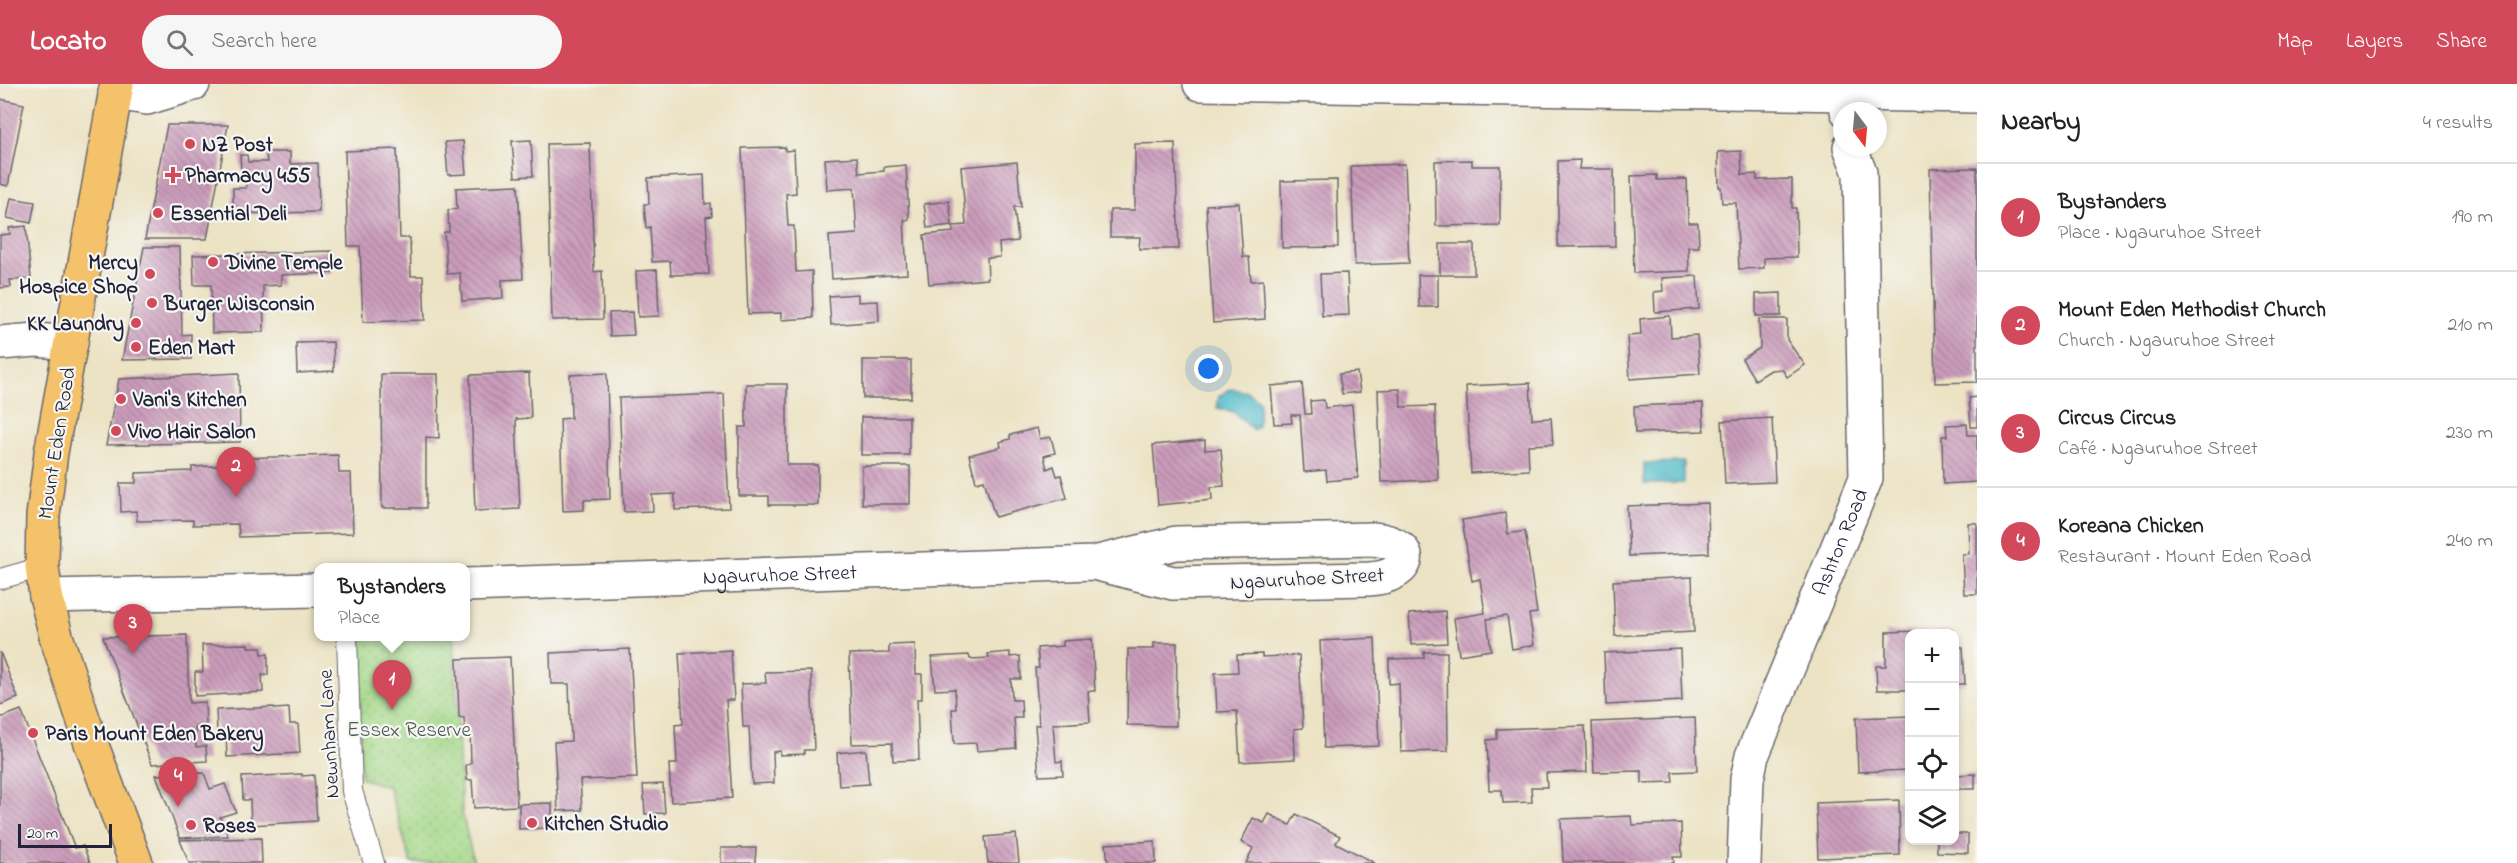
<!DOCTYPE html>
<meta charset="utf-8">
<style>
:root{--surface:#fff;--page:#f6f6f6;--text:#222;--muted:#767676;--line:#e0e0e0;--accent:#d1495b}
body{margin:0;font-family:"Indie Flower",sans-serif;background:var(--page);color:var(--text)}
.controls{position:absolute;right:18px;bottom:18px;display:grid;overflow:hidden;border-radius:12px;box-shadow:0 3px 9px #0003}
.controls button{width:54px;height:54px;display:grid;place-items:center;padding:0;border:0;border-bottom:2px solid var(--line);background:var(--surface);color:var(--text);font:30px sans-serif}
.compass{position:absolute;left:1833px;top:18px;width:54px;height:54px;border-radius:50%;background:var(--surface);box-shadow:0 3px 9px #0003;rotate:164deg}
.scale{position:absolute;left:18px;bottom:15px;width:94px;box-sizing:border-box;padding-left:6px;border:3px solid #22223b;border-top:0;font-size:16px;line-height:21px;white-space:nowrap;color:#22223b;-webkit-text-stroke:4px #f6f6f2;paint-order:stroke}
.you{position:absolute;left:1209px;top:285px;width:21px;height:21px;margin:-15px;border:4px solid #fff;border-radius:50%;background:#1a73e8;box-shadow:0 0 0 9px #1a73e833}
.badge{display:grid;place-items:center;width:39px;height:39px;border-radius:50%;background:var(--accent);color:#fff;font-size:20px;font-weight:700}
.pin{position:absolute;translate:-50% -50px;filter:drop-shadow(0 2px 3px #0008)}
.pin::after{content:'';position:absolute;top:32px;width:21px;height:18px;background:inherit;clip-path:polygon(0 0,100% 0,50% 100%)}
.popup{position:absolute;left:314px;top:479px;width:156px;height:78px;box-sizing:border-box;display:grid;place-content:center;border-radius:12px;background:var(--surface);filter:drop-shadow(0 2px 4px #0005);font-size:20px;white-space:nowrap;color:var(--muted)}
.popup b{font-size:22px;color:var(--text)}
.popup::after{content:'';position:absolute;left:50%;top:100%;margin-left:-12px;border:12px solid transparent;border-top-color:var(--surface)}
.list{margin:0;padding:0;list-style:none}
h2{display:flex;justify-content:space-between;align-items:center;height:78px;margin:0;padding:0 24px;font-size:26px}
h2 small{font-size:20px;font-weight:400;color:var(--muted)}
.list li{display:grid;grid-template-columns:39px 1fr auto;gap:18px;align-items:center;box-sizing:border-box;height:108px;padding:0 24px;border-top:2px solid var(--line)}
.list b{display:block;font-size:22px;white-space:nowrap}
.list p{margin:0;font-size:20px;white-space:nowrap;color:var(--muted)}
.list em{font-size:20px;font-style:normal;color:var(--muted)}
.icon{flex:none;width:33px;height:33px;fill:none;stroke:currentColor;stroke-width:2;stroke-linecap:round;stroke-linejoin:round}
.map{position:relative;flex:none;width:1977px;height:779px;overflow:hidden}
header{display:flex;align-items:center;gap:36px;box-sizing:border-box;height:84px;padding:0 30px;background:var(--accent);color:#fff}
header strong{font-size:28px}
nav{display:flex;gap:33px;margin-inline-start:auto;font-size:21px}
.search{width:420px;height:54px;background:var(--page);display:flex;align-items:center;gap:15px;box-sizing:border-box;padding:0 21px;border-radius:33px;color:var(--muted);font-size:22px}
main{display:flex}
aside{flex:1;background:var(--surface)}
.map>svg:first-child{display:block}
.park{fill:url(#park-dots);stroke:#637d62;stroke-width:1.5}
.water{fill:url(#water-ripples);stroke:#396f82;stroke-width:1.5}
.building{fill:url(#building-back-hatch)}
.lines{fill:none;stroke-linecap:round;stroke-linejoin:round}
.service-casing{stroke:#69666b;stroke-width:22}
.minor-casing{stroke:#69666b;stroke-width:36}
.tertiary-casing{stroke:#69666b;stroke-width:36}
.primary-casing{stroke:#69666b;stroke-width:36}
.service{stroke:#fff;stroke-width:20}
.minor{stroke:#fff;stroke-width:33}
.tertiary{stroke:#fff;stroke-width:33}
.primary{stroke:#f3c26a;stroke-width:33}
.poi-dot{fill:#d1495b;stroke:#f6f6f2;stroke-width:2}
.labels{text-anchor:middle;stroke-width:4.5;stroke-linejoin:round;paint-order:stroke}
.poi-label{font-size:21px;font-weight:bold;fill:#22223b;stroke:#f6f6f2;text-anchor:start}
.street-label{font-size:21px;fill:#22223b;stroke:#f6f6f2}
.park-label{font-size:21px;fill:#495952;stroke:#f6f6f2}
</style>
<header>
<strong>Locato</strong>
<div class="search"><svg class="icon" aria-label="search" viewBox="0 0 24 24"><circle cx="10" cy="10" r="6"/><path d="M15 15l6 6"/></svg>Search here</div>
<nav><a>Map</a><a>Layers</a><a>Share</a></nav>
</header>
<main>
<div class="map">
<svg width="1977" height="779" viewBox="0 0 1977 779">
<defs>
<pattern id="park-dots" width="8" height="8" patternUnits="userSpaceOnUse" patternTransform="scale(1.5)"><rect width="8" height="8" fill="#a4d888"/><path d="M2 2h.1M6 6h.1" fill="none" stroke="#8db976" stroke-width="1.8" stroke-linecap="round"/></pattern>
<pattern id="water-ripples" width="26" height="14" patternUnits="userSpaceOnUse" patternTransform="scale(1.5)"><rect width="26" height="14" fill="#50bcca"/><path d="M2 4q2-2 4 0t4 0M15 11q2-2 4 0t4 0" fill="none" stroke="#4298a5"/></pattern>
<pattern id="building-back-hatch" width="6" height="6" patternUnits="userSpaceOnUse" patternTransform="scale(1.5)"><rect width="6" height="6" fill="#cb9cbb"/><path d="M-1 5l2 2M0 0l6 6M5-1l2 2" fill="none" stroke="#a47f99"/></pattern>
</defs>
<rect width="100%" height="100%" fill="#f6f6f2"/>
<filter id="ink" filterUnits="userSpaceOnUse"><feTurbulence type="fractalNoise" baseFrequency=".0167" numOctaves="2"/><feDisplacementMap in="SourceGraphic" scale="12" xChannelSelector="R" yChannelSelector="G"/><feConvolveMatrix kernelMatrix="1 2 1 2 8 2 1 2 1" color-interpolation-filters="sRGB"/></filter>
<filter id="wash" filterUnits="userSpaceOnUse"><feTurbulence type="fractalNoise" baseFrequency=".008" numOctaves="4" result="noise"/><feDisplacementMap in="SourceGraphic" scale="24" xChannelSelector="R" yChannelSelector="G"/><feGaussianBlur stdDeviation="1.35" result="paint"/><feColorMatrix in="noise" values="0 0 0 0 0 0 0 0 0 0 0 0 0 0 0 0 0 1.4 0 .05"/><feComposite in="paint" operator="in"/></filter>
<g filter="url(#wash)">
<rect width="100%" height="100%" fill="#ece3c4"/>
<!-- park -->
<polygon class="park" points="358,553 453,553 462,729 474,779 411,779 389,703 361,694"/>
<!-- water -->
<g class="water">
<polygon points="1230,305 1248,308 1260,318 1258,342 1253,346 1234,328 1217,324 1219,312"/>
<polygon points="1684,378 1684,399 1644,400 1644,379"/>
</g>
<g id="blocks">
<!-- building -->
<g class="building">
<polygon points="0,15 24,20 8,102 0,100"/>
<polygon points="167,41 228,41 207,155 145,155"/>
<polygon points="531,56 533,92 515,93 512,57"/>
<polygon points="463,57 466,90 448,91 445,58"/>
<polygon points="590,59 594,188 602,187 603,235 552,236 547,60"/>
<polygon points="1175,59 1179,165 1139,165 1140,153 1110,153 1110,126 1135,126 1135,60"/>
<polygon points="785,63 785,67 794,66 796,109 786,110 788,142 794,142 796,188 812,187 813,234 781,236 781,229 748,230 742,64"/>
<polygon points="397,65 400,154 410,154 411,192 423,192 425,236 363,238 360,162 348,162 345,67"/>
<polygon points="1741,67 1742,91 1757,90 1757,96 1792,95 1792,124 1796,124 1797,173 1764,174 1764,184 1739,185 1736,119 1722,119 1721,103 1719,103 1718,68"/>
<polygon points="266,68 290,68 290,80 318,79 319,128 233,130 233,104 246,104 246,86 241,86 240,71 247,71 248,78 267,78"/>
<polygon points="857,73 859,89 884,87 884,83 906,81 909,136 904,136 907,190 832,195 829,152 857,150 854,104 827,106 825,75"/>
<polygon points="1472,76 1472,82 1500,82 1500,141 1436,142 1435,77"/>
<polygon points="1580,76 1579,85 1614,85 1615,162 1558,163 1558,77"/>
<polygon points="1017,78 1021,123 1014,123 1018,157 999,159 1000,173 987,174 988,195 929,200 924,151 953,148 953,142 966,141 961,83"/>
<polygon points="1405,80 1409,179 1355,181 1351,82"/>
<polygon points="1977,84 1977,298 1935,299 1930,85"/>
<polygon points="704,91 705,120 711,119 712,132 706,133 709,190 671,191 670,177 652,178 650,143 646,144 644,120 649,120 648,94"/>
<polygon points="1657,91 1657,96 1687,95 1688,139 1698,139 1699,163 1688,163 1689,187 1634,189 1631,92"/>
<polygon points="1337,96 1338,163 1282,164 1281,97"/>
<polygon points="518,101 523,195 502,196 503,214 462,217 460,189 447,190 444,148 449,148 448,126 457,125 456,104"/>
<polygon points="11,114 35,118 31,139 7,134"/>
<polygon points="949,117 952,141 927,144 924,120"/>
<polygon points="1239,119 1243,173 1249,173 1251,197 1263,196 1265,235 1213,239 1206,121"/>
<polygon points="26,142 31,195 10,196 11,203 0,204 0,151 10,150 9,144"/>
<rect x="1440" y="160" width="34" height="31"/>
<polygon points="144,163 180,163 182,251 191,250 191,275 122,276"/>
<polygon points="331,167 332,189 281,191 281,201 263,202 264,248 212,249 211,201 194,201 193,171"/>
<polygon points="657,186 659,232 638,233 636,187"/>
<polygon points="1347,189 1349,231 1322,232 1320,190"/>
<polygon points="1418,191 1438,191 1438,223 1419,223"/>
<polygon points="1697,192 1699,225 1655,228 1654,208 1663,207 1662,194"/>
<polygon points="1781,209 1781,232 1756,232 1756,210"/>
<polygon points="858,210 858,218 878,217 879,237 831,241 829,212"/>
<polygon points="632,228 634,251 610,252 609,229"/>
<polygon points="1670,232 1671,253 1697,251 1700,290 1630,295 1627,252 1641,251 1640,235"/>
<polygon points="1759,235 1787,235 1787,256 1805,281 1787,293 1782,285 1771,286 1755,296 1742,275 1760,264"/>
<polygon points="333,258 334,287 297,289 296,259"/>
<rect x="863" y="276" width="48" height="38"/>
<polygon points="1357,288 1360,308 1342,310 1339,290"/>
<polygon points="239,289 240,358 106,361 119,295"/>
<polygon points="529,289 531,334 516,335 520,425 475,427 470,291"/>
<polygon points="607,289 610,415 584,416 584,426 563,427 560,335 571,334 570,291"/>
<polygon points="381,290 438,290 439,354 426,353 426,424 382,424"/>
<polygon points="1302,299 1305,330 1311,330 1310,317 1324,316 1325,324 1352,321 1358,394 1327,397 1326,386 1304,388 1300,331 1291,331 1292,339 1274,340 1271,302"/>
<polygon points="1530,299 1532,335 1551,334 1553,360 1528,361 1529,386 1471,389 1466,302"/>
<polygon points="746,300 787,300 787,381 818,381 818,421 769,421 769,412 739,412 739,343 746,343"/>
<polygon points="1400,305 1401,323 1435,322 1438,396 1381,398 1378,306"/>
<polygon points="724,310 729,424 675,426 675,410 652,411 653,427 624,428 619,314"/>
<polygon points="1977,313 1977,343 1971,343 1969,314"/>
<polygon points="1703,319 1704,347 1635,349 1634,322"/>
<rect x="861" y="333" width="48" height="38"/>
<polygon points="1772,334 1775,398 1725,400 1722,337"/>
<polygon points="1967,340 1968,351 1977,351 1977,398 1943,400 1942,352 1947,352 1946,341"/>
<polygon points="1037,344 1040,355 1051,353 1055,369 1044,372 1047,385 1054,382 1057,392 1061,391 1067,414 995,433 984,396 976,398 969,371 1001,363 1000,358 1010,355 1010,351"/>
<polygon points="1205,356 1205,366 1221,365 1224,402 1211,403 1212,416 1158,421 1153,361"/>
<polygon points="338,371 339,389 351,389 353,449 239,453 238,440 193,441 193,436 137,437 136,427 121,428 120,399 136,399 136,389 192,387 192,383 236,381 236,374"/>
<rect x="862" y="382" width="48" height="38"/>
<polygon points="1708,419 1709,469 1629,472 1627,422"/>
<polygon points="1505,429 1508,450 1525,447 1537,529 1529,530 1534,561 1512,565 1507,532 1487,535 1491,566 1459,571 1454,534 1485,529 1480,495 1472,497 1462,436"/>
<polygon points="1968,439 1977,439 1977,510 1964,510 1962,470 1969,470"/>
<polygon points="1692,493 1694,548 1615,552 1613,497"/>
<polygon points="1445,527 1447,559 1411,561 1409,530"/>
<polygon points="1952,546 1952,550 1910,550 1910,606 1877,606 1876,582 1886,582 1886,548"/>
<polygon points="187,551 189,619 205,618 206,641 195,642 196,663 206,662 207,677 152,680 103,553"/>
<polygon points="1375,554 1379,662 1324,664 1320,557"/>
<polygon points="1092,555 1095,607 1088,607 1090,638 1053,640 1056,678 1062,677 1063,691 1039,692 1035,641 1039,641 1035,584 1039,584 1037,564 1063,562 1063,557"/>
<polygon points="1154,559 1177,559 1176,642 1127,641 1128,565 1154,565"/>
<polygon points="248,560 248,563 261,563 262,570 268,570 268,591 262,591 263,608 195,612 195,588 203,588 202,561"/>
<polygon points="915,560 916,590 922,590 922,615 917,615 919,676 893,677 892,659 852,660 849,570 889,569 889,561"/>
<polygon points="1954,563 1963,563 1965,600 1954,600"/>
<polygon points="630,565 637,694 580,696 582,726 558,727 554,658 571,657 569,600 551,600 550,569"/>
<polygon points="1680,565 1682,617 1606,621 1604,569"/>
<polygon points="731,566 734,616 726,616 732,714 671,718 669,680 677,680 675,641 683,640 679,569"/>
<polygon points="0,568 18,614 0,621"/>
<polygon points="1010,568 1010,573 1020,572 1021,595 1011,595 1012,616 1021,616 1022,634 1014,634 1016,664 977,667 976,659 954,660 952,625 956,625 955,605 935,606 932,573 969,571 970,575 989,574 988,570"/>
<polygon points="1424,568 1447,568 1448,667 1401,668 1399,599 1389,600 1389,575 1424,574"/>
<polygon points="1262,570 1262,573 1299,571 1303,644 1294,645 1295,675 1240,678 1237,627 1217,628 1215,589 1238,588 1237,571"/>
<polygon points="510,573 517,722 474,724 472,696 467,696 466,681 471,680 470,646 465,647 464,634 459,633 457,575"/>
<polygon points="811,587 814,666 804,666 804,670 780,671 780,667 773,668 774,699 752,700 749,643 743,643 741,600 766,599 765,588"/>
<polygon points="274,623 275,625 289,624 290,640 298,640 300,669 227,673 226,648 217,648 216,626"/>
<polygon points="21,626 75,764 83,762 90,779 0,779 0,634"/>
<polygon points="1910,632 1910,686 1858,688 1856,634"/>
<polygon points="1695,634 1697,687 1672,688 1673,698 1642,699 1642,687 1594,688 1592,638"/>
<polygon points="1585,642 1587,688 1546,689 1547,703 1531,703 1532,718 1503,719 1502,706 1489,706 1487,656 1497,655 1497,645"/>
<polygon points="866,666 869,700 839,702 837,669"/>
<polygon points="204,689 210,705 225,700 236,728 220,733 228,752 180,754 156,691"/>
<polygon points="302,690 302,692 314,691 317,737 251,741 250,716 243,716 242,693"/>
<polygon points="1975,690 1975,705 1954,705 1954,691"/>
<polygon points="663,700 665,729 645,730 643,701"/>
<polygon points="1899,716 1900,771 1818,774 1816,719"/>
<polygon points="552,719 552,744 519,745 519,720"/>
<polygon points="1269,730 1290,741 1296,730 1340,752 1336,759 1375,779 1246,779 1253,764 1241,758 1253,734 1264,739"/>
<polygon points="1631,732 1632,741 1681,739 1682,773 1673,773 1674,779 1563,778 1561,735"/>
<polygon points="1016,750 1019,779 988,779 985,753"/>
<polygon points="1954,750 1968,750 1968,769 1937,768 1937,756 1954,756"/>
<polygon points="261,754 262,779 189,779 180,756"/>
<polygon points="1155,757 1156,779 1108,779 1106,760"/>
<polygon points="721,764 756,764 755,779 721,779"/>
</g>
</g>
</g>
<g filter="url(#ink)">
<use href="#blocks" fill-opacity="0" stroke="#69666b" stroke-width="1.5"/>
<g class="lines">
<defs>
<g id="service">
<polyline points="0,495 42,483"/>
<polyline points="347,552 352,707 374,779"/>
</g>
<g id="minor">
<polyline points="1200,0 1846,10"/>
<polyline points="115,9 147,14 193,0"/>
<polyline points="0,259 36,256 71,259"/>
<path id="s1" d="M466,501L1094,479L1176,459L1373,455C1422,460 1411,493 1369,495L1173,499L1094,479"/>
<polyline points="46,512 318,506"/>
</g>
<g id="tertiary">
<polyline points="1847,27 1846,10 1977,12"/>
<path id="s2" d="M1744,779L1747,695L1752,672L1866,394L1860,89L1850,63"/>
</g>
<polyline id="primary" points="117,0 51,369 43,432 42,483 46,512 56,552 91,659 136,779"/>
</defs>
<!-- service casing -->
<use href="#service" class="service-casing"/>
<!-- minor casing -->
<use href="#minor" class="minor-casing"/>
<!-- tertiary casing -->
<use href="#tertiary" class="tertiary-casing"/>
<!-- primary casing -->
<use href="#primary" class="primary-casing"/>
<!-- service -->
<use href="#service" class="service"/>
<!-- minor -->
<use href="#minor" class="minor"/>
<!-- tertiary -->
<use href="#tertiary" class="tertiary"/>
<!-- primary -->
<use href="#primary" class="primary"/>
</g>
</g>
<!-- markers -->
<g class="poi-dot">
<circle cx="190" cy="60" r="6"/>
<path d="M170 82h6v6h6v6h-6v6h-6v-6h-6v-6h6z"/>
<circle cx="158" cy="129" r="6"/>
<circle cx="213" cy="178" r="6"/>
<circle cx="150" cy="190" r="6"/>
<circle cx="152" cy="219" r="6"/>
<circle cx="136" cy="239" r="6"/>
<circle cx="136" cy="263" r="6"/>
<circle cx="121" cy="315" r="6"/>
<circle cx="116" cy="347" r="6"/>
<circle cx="33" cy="649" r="6"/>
<circle cx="532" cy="739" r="6"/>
<circle cx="191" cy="741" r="6"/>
</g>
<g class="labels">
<!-- poi labels -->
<g class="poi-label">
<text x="202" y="67">NZ Post</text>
<text x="185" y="98">Pharmacy 455</text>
<text x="170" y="136">Essential Deli</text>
<text x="138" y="185" text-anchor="end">Mercy<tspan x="138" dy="24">Hospice Shop</tspan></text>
<text x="225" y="185">Divine Temple</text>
<text x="164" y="226">Burger Wisconsin</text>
<text x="124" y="246" text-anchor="end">KK Laundry</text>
<text x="148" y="270">Eden Mart</text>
<text x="133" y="322">Vani's Kitchen</text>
<text x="128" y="354">Vivo Hair Salon</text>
<text x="45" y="656">Paris Mount Eden Bakery</text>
<text x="544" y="746">Kitchen Studio</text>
<text x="203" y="748">Roses</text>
</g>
<!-- street labels -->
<g class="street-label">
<text transform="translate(56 359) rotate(-81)" y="7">Mount Eden Road</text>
<text dy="7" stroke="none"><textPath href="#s2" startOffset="339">Ashton Road</textPath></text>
<text dy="7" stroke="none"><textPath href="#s1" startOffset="314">Ngauruhoe Street</textPath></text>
<text transform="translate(1307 494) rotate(-3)" y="7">Ngauruhoe Street</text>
<text transform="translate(328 650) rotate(-93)" y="7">Newnham Lane</text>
</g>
<!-- park labels -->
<g class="park-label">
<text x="409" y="652">Essex Reserve</text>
</g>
</g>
</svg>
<div class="controls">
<button>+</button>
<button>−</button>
<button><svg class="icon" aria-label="locate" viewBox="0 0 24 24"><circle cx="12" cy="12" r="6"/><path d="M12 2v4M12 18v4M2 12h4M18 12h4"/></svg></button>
<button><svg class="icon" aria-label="layers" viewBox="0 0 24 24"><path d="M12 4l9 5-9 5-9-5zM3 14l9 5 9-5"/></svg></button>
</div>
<svg class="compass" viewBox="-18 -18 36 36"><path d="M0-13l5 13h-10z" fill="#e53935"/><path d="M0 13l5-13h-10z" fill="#767676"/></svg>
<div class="scale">20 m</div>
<div class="you"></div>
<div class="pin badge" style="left:392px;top:626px">1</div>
<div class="popup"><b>Bystanders</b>Place</div>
<div class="pin badge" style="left:236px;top:413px">2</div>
<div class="pin badge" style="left:133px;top:570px">3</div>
<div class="pin badge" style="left:178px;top:723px">4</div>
</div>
<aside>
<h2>Nearby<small>4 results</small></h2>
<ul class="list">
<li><span class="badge">1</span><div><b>Bystanders</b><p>Place · Ngauruhoe Street</p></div><em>190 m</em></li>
<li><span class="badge">2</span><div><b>Mount Eden Methodist Church</b><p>Church · Ngauruhoe Street</p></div><em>210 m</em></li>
<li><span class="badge">3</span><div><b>Circus Circus</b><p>Café · Ngauruhoe Street</p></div><em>230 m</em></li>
<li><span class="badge">4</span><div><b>Koreana Chicken</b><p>Restaurant · Mount Eden Road</p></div><em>240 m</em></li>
</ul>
</aside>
</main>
